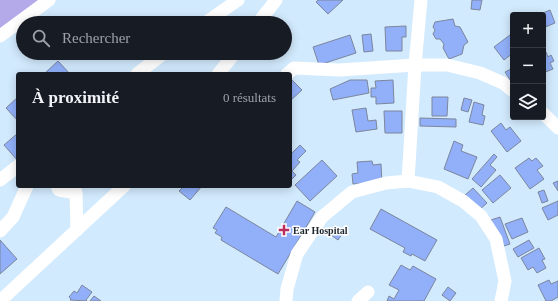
<!DOCTYPE html>
<html lang="fr">
<meta charset="utf-8">
<style>
:root{--surface:#171b24;--page:#242831;--text:#f1f3f6;--muted:#9ea1a6;--line:#363941}
body{margin:0;font-family:"Times New Roman",serif;background:var(--page);color:var(--text)}
.controls{position:absolute;right:12px;top:12px;display:grid;overflow:hidden;border-radius:4px;box-shadow:0 2px 10px #0003}
.controls button{width:36px;height:36px;display:grid;place-items:center;padding:0;border:0;border-bottom:1px solid var(--line);background:var(--surface);color:var(--text);font:20px sans-serif}
.list{margin:0;padding:0;list-style:none}
h2{display:flex;justify-content:space-between;align-items:center;height:52px;margin:0;padding:0 16px;font-size:17px}
h2 small{font-size:13px;font-weight:400;color:var(--muted)}
.icon{flex:none;width:22px;height:22px;fill:none;stroke:currentColor;stroke-width:2;stroke-linecap:round;stroke-linejoin:round}
.map{position:relative;flex:none;width:558px;height:301px;overflow:hidden}
.search{position:absolute;background:var(--surface);box-shadow:0 2px 10px #0003;left:16px;top:16px;width:276px;height:44px;display:flex;align-items:center;gap:10px;box-sizing:border-box;padding:0 14px;border-radius:22px;color:var(--muted);font-size:15px}
.panel{position:absolute;background:var(--surface);box-shadow:0 2px 10px #0003;left:16px;top:72px;width:276px;height:116px;border-radius:4px}
.map>svg:first-child{display:block}
.green{fill:#b4aae9}
.building{fill:#91b0f9;stroke:#7c869d}
.lines{fill:none;stroke-linecap:round;stroke-linejoin:round}
.street{stroke:#fff;stroke-width:13}
.poi-dot{fill:#bc2e5d;stroke:#fff;stroke-width:1.5}
.labels{text-anchor:middle;stroke-width:3;stroke-linejoin:round;paint-order:stroke}
.poi-label{font-size:10px;font-weight:bold;fill:#1d262d;stroke:#fff;text-anchor:start}
</style>
<div class="map">
<svg width="558" height="301" viewBox="0 0 558 301">
<rect width="100%" height="100%" fill="#d2eafd"/>
<!-- green -->
<polygon class="green" points="0,0 49,0 0,36"/>
<!-- building -->
<g class="building">
<polygon points="318,0 343,0 328,14 316,2"/>
<polygon points="472,0 482,0 480,10 471,9"/>
<polygon points="550,10 555,23 543,28 543,15 538,15"/>
<polygon points="453,19 455,26 460,27 468,42 464,45 462,54 449,59 443,48 444,44 440,39 436,39 433,34 435,30 433,27 435,22"/>
<polygon points="406,26 406,37 402,37 402,51 386,51 385,27"/>
<polygon points="371,34 373,51 364,52 362,35"/>
<polygon points="350,35 356,53 319,65 313,47"/>
<polygon points="510,35 513,39 513,53 504,60 494,47"/>
<polygon points="546,52 548,57 551,55 554,61 550,63 553,69 543,73 543,53"/>
<polygon points="58,61 70,74 44,74"/>
<polygon points="513,68 513,83 512,83 505,72"/>
<polygon points="292,80 302,90 290,101 290,81"/>
<polygon points="350,80 367,80 369,93 333,100 330,89"/>
<polygon points="393,80 394,103 376,104 376,97 371,97 371,88 376,88 375,81"/>
<polygon points="18,97 18,121 6,108"/>
<polygon points="432,97 448,97 447,116 432,116"/>
<polygon points="464,98 472,100 468,112 461,110"/>
<polygon points="474,102 484,105 482,115 485,116 483,125 469,122"/>
<polygon points="366,108 368,121 376,120 377,129 356,132 352,110"/>
<polygon points="384,111 402,111 402,133 385,133"/>
<polygon points="420,118 456,119 456,127 420,126"/>
<polygon points="501,123 506,130 510,127 521,141 507,152 491,131"/>
<polygon points="18,133 18,161 4,145"/>
<polygon points="454,141 463,145 461,151 477,157 468,179 444,169"/>
<polygon points="300,145 306,151 297,160 300,162 292,171 296,175 290,181 290,155"/>
<polygon points="494,154 497,157 490,165 496,170 481,187 472,179"/>
<polygon points="529,158 532,161 536,158 543,166 537,170 544,179 530,189 515,168"/>
<polygon points="322,160 337,176 310,201 295,185"/>
<polygon points="372,161 373,165 381,164 382,183 353,184 352,174 358,173 357,162"/>
<polygon points="500,175 511,188 493,203 482,190"/>
<polygon points="558,181 558,191 553,183"/>
<polygon points="184,186 202,186 190,200 179,191"/>
<polygon points="473,188 487,203 478,211 464,196"/>
<polygon points="544,190 548,201 542,203 538,192"/>
<polygon points="297,201 315,212 278,274 221,240 222,237 215,233 217,230 213,228 226,207 276,237"/>
<polygon points="558,201 558,215 548,220 542,208"/>
<polygon points="381,209 437,240 425,261 412,254 411,256 403,252 405,248 370,229"/>
<polygon points="500,217 510,244 501,247 491,220"/>
<polygon points="522,218 528,232 512,239 505,224"/>
<polygon points="336,229 342,234 338,240 331,235"/>
<polygon points="0,240 17,259 0,274"/>
<polygon points="529,240 534,248 518,257 513,249"/>
<polygon points="539,248 545,259 542,260 546,268 537,273 533,267 528,270 521,258"/>
<polygon points="401,265 410,270 413,266 436,279 424,301 387,301 389,296 394,299 399,290 389,285"/>
<polygon points="549,280 551,284 558,281 558,297 551,301 546,301 538,285"/>
<polygon points="82,285 92,292 86,300 87,301 70,300 71,299 69,297 74,291 77,293"/>
<polygon points="448,287 456,293 450,301 442,295"/>
<polygon points="94,296 101,301 90,301"/>
</g>
<g class="lines">
<!-- street -->
<g class="street">
<polyline points="205,23 238,0"/>
<polyline points="258,23 276,0"/>
<polyline points="0,36 49,0"/>
<polyline points="137,74 164,53"/>
<polyline points="218,74 235,53"/>
<polyline points="287,74 294,68 339,70 415,65 447,65 480,73 503,83 513,91"/>
<polyline points="543,113 558,128"/>
<polyline points="0,180 18,166"/>
<polyline points="408,181 415,65 421,0"/>
<polyline points="57,186 59,190 76,193 77,230"/>
<polyline points="0,231 13,217 27,186"/>
<polyline points="0,301 124,186"/>
<polyline points="286,301 287,289 297,254 322,217 352,192 386,183 408,181 438,187 463,201 481,216 496,239 505,281 501,301"/>
<polyline points="358,301 368,292"/>
</g>
</g>
<!-- markers -->
<path class="poi-dot" d="M282 224h4v4h4v4h-4v4h-4v-4h-4v-4h4z"/>
<g class="labels">
<!-- poi labels -->
<g class="poi-label">
<text x="293" y="234">Ear Hospital</text>
</g>
</g>
</svg>
<div class="controls">
<button>+</button>
<button>−</button>
<button><svg class="icon" aria-label="layers" viewBox="0 0 24 24"><path d="M12 4l9 5-9 5-9-5zM3 14l9 5 9-5"/></svg></button>
</div>
<div class="search"><svg class="icon" aria-label="search" viewBox="0 0 24 24"><circle cx="10" cy="10" r="6"/><path d="M15 15l6 6"/></svg>Rechercher</div>
<section class="panel">
<h2>À proximité<small>0 résultats</small></h2>
<ul class="list">
</ul>
</section>
</div>
